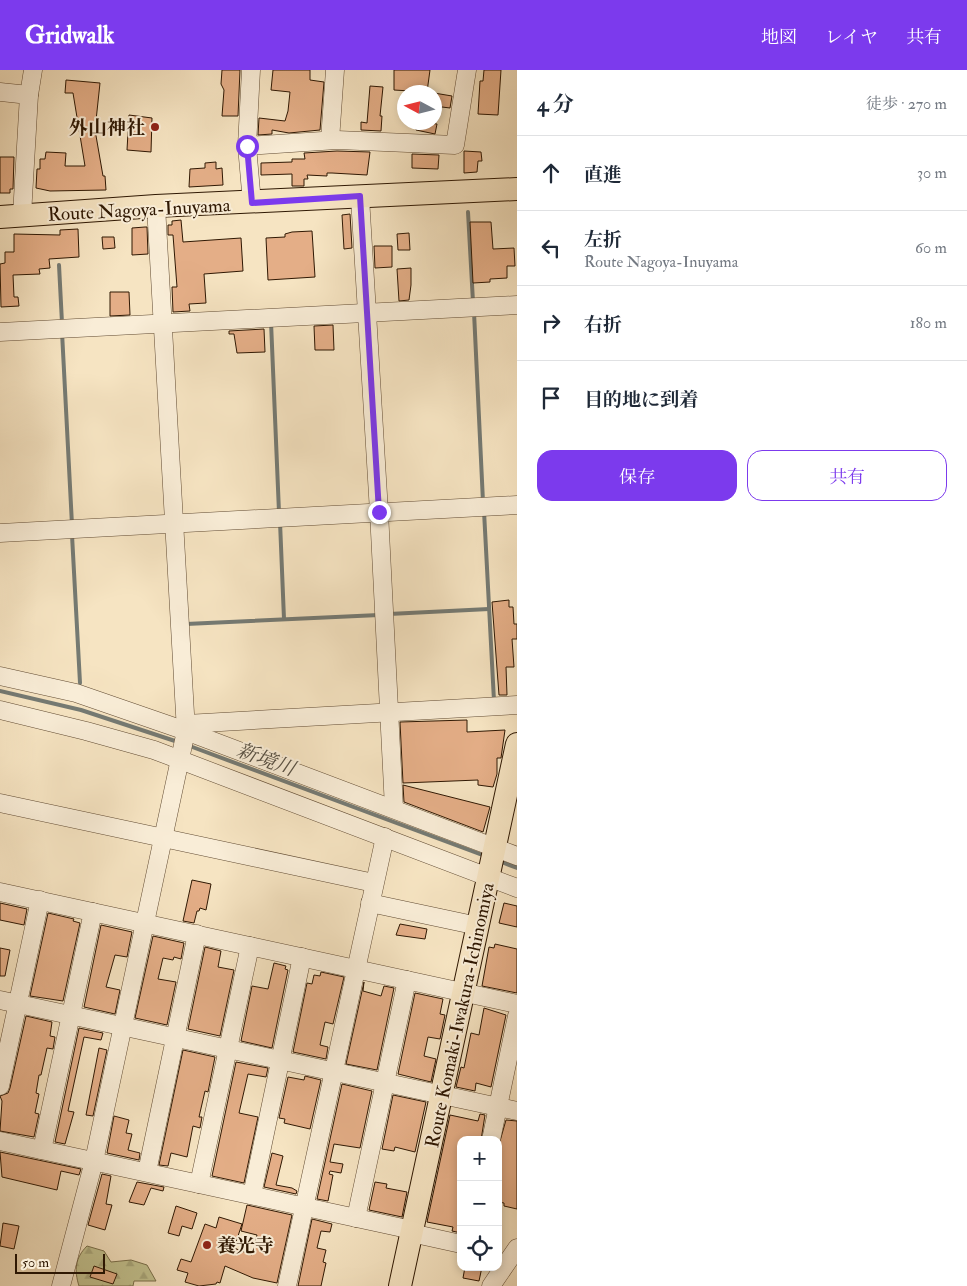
<!DOCTYPE html>
<html lang="ja">
<meta charset="utf-8">
<style>
:root{--surface:#fff;--page:#f2f2f3;--text:#1f2937;--muted:#747a83;--line:#e0e1e3;--accent:#7c3aed}
body{margin:0;font-family:"IM FELL Double Pica","Noto Serif JP",serif;background:var(--page);color:var(--text)}
.controls{position:absolute;right:15px;bottom:15px;display:grid;overflow:hidden;border-radius:10px;box-shadow:0 2px 8px #0003}
.controls button{width:45px;height:45px;display:grid;place-items:center;padding:0;border:0;border-bottom:1px solid var(--line);background:var(--surface);color:var(--text);font:25px sans-serif}
.compass{position:absolute;left:397px;top:15px;width:45px;height:45px;border-radius:50%;background:var(--surface);box-shadow:0 2px 8px #0003;rotate:277deg}
.scale{position:absolute;left:15px;bottom:12px;width:90px;box-sizing:border-box;padding-left:5px;border:2px solid #2f1803;border-top:0;font-size:14px;line-height:18px;white-space:nowrap;color:#2f1803;-webkit-text-stroke:4px #f9edd7;paint-order:stroke}
.stop{position:absolute;width:15px;height:15px;margin:-11px;border:4px solid #7c3aed;border-radius:50%;background:#fff}
.stop.end{background:#7c3aed;border-color:#fff;box-shadow:0 1px 5px #0008}
.list{margin:0;padding:0;list-style:none}
h2{display:flex;justify-content:space-between;align-items:center;height:65px;margin:0;padding:0 20px;font-size:21px}
h2 small{font-size:16px;font-weight:400;color:var(--muted)}
.list li{display:grid;grid-template-columns:32px 1fr auto;gap:15px;align-items:center;box-sizing:border-box;height:75px;padding:0 20px;border-top:1px solid var(--line)}
.list b{display:block;font-size:19px;white-space:nowrap}
.list p{margin:0;font-size:16px;white-space:nowrap;color:var(--muted)}
.list em{font-size:16px;font-style:normal;color:var(--muted)}
.actions{display:flex;gap:10px;padding:15px 20px}
.actions a{flex:1;padding:11px 0;border:1px solid var(--accent);border-radius:15px;text-align:center;font-size:18px;color:var(--accent)}
.actions .main{background:var(--accent);color:#fff}
.icon{flex:none;width:28px;height:28px;fill:none;stroke:currentColor;stroke-width:2;stroke-linecap:round;stroke-linejoin:round}
.map{position:relative;flex:none;width:517px;height:1216px;overflow:hidden}
header{display:flex;align-items:center;gap:30px;box-sizing:border-box;height:70px;padding:0 25px;background:var(--accent);color:#fff}
header strong{font-size:24px}
nav{display:flex;gap:28px;margin-inline-start:auto;font-size:18px}
main{display:flex}
aside{flex:1;background:var(--surface)}
.map>svg:first-child{display:block}
.forest{fill:url(#forest-firs);stroke:#786d49}
.lines{fill:none;stroke-linecap:round;stroke-linejoin:round}
.stream{stroke:#757a73;stroke-width:4}
.building{fill:#e4ae87;stroke:#2f1803}
.minor-casing{stroke:#614b33;stroke-width:19}
.major-casing{stroke:#2f1803;stroke-width:24}
.minor{stroke:#f9edd7;stroke-width:18}
.major{stroke:#f6e4c2;stroke-width:22}
.route{stroke:#7c3aed;stroke-width:6}
.poi-dot{fill:#8f2418;stroke:#f9edd7;stroke-width:2}
.labels{text-anchor:middle;stroke-width:4;stroke-linejoin:round;paint-order:stroke}
.poi-label{font-size:19px;font-weight:bold;fill:#2f1803;stroke:#f9edd7;text-anchor:end}
.street-label{font-size:19px;fill:#2f1803;stroke:#f9edd7}
.water-label{font-size:20px;font-style:italic;fill:#585144;stroke:#f9edd7}
</style>
<header>
<strong>Gridwalk</strong>
<nav><a>地図</a><a>レイヤ</a><a>共有</a></nav>
</header>
<main>
<div class="map">
<svg width="517" height="1216" viewBox="0 0 517 1216">
<defs>
<pattern id="forest-firs" width="22" height="20" patternUnits="userSpaceOnUse" patternTransform="scale(1.25)"><rect width="22" height="20" fill="#c2c28f"/><path d="M5 1l3.5 6h-7zM16 11l3.5 6h-7z" fill="#a7a67a"/></pattern>
</defs>
<rect width="100%" height="100%" fill="#f6e4c2"/>
<filter id="stains"><feTurbulence type="fractalNoise" baseFrequency=".004" numOctaves="4"/><feColorMatrix values="0 0 0 0 .2 0 0 0 0 .09 0 0 0 0 .02 0 0 0 .5 -.17"/></filter>
<radialGradient id="worn" r=".72"><stop offset=".6" stop-color="#630" stop-opacity="0"/><stop offset="1" stop-color="#630" stop-opacity=".3"/></radialGradient>
<!-- forest -->
<path class="forest" d="M87,1176L104,1181L111,1192L131,1190L147,1195L156,1211H134L133,1216H79C74,1200 75,1188 87,1176Z"/>
<g class="lines">
<!-- stream -->
<g class="stream">
<polyline points="468,142 473,232"/>
<polyline points="59,195 62,253"/>
<polyline points="474,242 483,432"/>
<polyline points="271,252 279,442"/>
<polyline points="62,262 72,455"/>
<polyline points="484,441 494,631"/>
<polyline points="280,452 284,549"/>
<polyline points="72,465 80,613"/>
<polyline points="389,544 489,539"/>
<polyline points="186,554 379,545"/>
<polyline points="0,621 81,640 178,672"/>
<polyline points="187,675 485,786"/>
<polyline points="499,791 517,798"/>
</g>
</g>
<!-- building -->
<g class="building">
<polygon points="222,0 240,0 238,46 222,46 224,20 221,14"/>
<polygon points="273,0 310,0 310,10 324,12 320,60 289,63 272,60 272,64 258,65 259,48 285,51 288,41 290,22 271,20"/>
<polygon points="394,0 430,0 427,22 394,20"/>
<polygon points="484,0 501,0 498,45 478,44 480,11 483,11"/>
<polygon points="66,10 100,13 95,60 103,106 105,106 106,120 50,121 36,118 37,99 40,99 40,89 45,89 46,82 66,83 65,96 85,96 73,23 65,23"/>
<polygon points="370,16 383,17 380,46 382,46 381,61 361,60 361,52 367,53"/>
<polygon points="434,23 452,26 450,38 434,36"/>
<polygon points="129,45 152,48 151,82 127,80"/>
<polygon points="417,52 437,54 435,64 416,60"/>
<polygon points="337,81 370,82 367,105 332,103 327,103 327,106 307,105 308,109 304,109 304,116 292,116 292,104 261,105 261,93 292,92 292,89 305,89 304,83"/>
<polygon points="464,81 481,82 482,91 478,91 477,102 464,103"/>
<polygon points="412,84 439,85 438,99 412,98"/>
<polygon points="0,87 14,87 13,119 10,119 10,123 0,123"/>
<polygon points="216,92 216,99 222,98 223,115 189,117 190,99 205,98 205,93"/>
<polygon points="350,144 352,178 344,179 342,145"/>
<polygon points="181,150 183,172 241,168 243,201 204,204 206,233 189,234 190,241 173,242 172,217 177,217 173,165 168,165 168,155 172,155 172,151"/>
<polygon points="470,152 491,152 493,179 514,178 515,196 507,196 507,208 490,209 490,212 473,213"/>
<polygon points="145,157 147,157 148,184 132,185 132,158"/>
<polygon points="78,159 79,187 49,189 50,198 39,199 40,204 13,205 14,227 18,227 19,236 1,237 0,194 5,193 5,182 14,182 14,164 60,165 60,160"/>
<polygon points="312,161 315,207 268,210 266,168 285,167 285,164 292,162"/>
<polygon points="409,163 410,180 398,180 397,164"/>
<polygon points="102,167 114,167 115,178 103,179"/>
<polygon points="374,176 392,176 392,197 375,198"/>
<polygon points="411,198 411,215 409,230 399,231 397,199"/>
<polygon points="110,222 129,222 130,245 110,246"/>
<polygon points="333,255 334,280 315,280 314,256"/>
<polygon points="264,259 265,282 237,283 234,264 229,264 229,261"/>
<polygon points="509,530 509,537 513,537 514,554 517,554 517,569 512,569 514,597 506,597 507,625 499,625 492,532"/>
<polygon points="467,650 467,662 505,660 501,688 497,688 497,704 493,717 478,715 478,710 403,713 400,652"/>
<polygon points="403,715 490,737 483,762 404,732"/>
<polygon points="192,810 211,814 206,840 200,838 199,841 197,841 194,853 183,851"/>
<polygon points="0,833 27,839 24,855 0,850"/>
<polygon points="504,833 517,836 517,857 499,853"/>
<polygon points="48,843 74,849 73,851 80,853 63,931 30,926"/>
<polygon points="400,854 427,859 425,869 396,865"/>
<polygon points="101,855 132,862 127,887 115,885 106,917 120,920 115,944 84,937"/>
<polygon points="153,866 184,873 181,889 174,887 173,890 163,888 158,909 176,912 167,955 135,948"/>
<polygon points="495,874 517,879 517,923 482,916 489,877 494,878"/>
<polygon points="205,877 221,881 218,897 234,900 220,966 188,959"/>
<polygon points="0,878 10,880 5,906 0,906"/>
<polygon points="274,893 286,896 285,899 288,900 272,978 241,971 252,916 268,919"/>
<polygon points="321,902 344,907 333,954 325,952 320,975 328,977 326,989 293,982 307,913 312,914 314,905 320,906"/>
<polygon points="364,912 363,921 381,926 384,916 394,918 377,1000 346,994"/>
<polygon points="415,923 443,929 440,944 445,945 440,969 428,967 424,986 436,989 431,1012 398,1004"/>
<polygon points="484,938 506,945 491,1017 476,1013 475,1021 456,1017 461,997 464,998 471,963 479,965"/>
<polygon points="26,946 52,952 50,966 55,967 53,979 47,978 41,1005 39,1005 36,1023 39,1024 35,1043 39,1044 34,1067 0,1061 2,1031 0,1026 8,1023 10,1018"/>
<polygon points="79,958 103,963 101,970 84,967 68,1041 74,1042 65,1074 55,1072"/>
<polygon points="99,978 107,980 93,1046 86,1045"/>
<polygon points="183,980 215,987 208,1022 205,1021 199,1047 202,1047 200,1058 193,1056 187,1087 171,1083 168,1096 159,1095"/>
<polygon points="236,992 268,998 266,1007 248,1004 239,1043 258,1047 244,1113 212,1106"/>
<polygon points="305,1006 321,1010 310,1059 284,1053 285,1049 279,1048 288,1007 304,1010"/>
<polygon points="342,1014 372,1021 360,1078 334,1074 330,1092 343,1094 341,1103 330,1101 329,1104 333,1105 328,1131 317,1129"/>
<polygon points="393,1025 426,1032 415,1082 395,1077 394,1081 382,1079"/>
<polygon points="480,1044 485,1045 481,1070 461,1070 461,1163 452,1161 453,1157 427,1152 450,1045 478,1051"/>
<polygon points="114,1046 129,1050 126,1063 132,1064 128,1080 140,1083 139,1090 107,1083"/>
<polygon points="506,1050 517,1051 517,1139 504,1136 504,1133 498,1132 498,1097 501,1086 498,1085 498,1078"/>
<polygon points="0,1082 81,1099 79,1105 61,1101 57,1120 2,1107"/>
<polygon points="272,1083 283,1086 276,1115 292,1118 297,1121 296,1124 264,1117"/>
<polygon points="102,1104 111,1106 106,1134 112,1135 105,1160 88,1155"/>
<polygon points="137,1112 164,1117 163,1121 151,1118 144,1135 129,1132"/>
<polygon points="375,1112 387,1114 386,1118 407,1122 402,1147 369,1140"/>
<polygon points="247,1135 292,1145 277,1213 253,1208 225,1196 220,1213 217,1212 216,1214 199,1216 185,1212 188,1203 177,1200 181,1189 191,1192 205,1154 216,1158 219,1147 242,1154 234,1178 252,1185 257,1165 241,1161"/>
<polygon points="176,1136 197,1143 192,1159 182,1156 179,1166 168,1163"/>
<polygon points="312,1149 332,1154 330,1162 321,1161 317,1178 326,1180 323,1192 326,1193 321,1216 298,1216"/>
<polygon points="3,1153 19,1156 14,1179 0,1176"/>
<polygon points="94,1196 117,1204 113,1214 90,1207"/>
<polygon points="465,1197 482,1197 479,1211 463,1208"/>
</g>
<g class="lines">
<defs>
<g id="minor">
<polyline points="251,0 247,76 337,70 455,75 467,0"/>
<polyline points="0,22 29,25"/>
<polyline points="330,70 335,0"/>
<polyline points="247,76 252,133"/>
<polyline points="360,127 379,442 394,738"/>
<polyline points="22,145 29,25 33,0"/>
<polyline points="0,262 517,235"/>
<polyline points="0,463 517,435"/>
<polyline points="0,606 76,623 186,661 517,786"/>
<polyline points="0,640 86,661 154,680 517,818"/>
<polyline points="186,654 517,635"/>
<polyline points="0,733 374,813"/>
<polyline points="0,822 517,934"/>
<polyline points="370,833 478,856"/>
<polyline points="0,930 517,1041"/>
<polyline points="0,1016 40,830"/>
<polyline points="491,1070 517,946"/>
<polyline points="0,1071 412,1160"/>
<polyline points="42,1080 93,842"/>
<polyline points="147,1102 197,864"/>
<polyline points="199,1114 250,876"/>
<polyline points="252,1125 302,887"/>
<polyline points="356,1148 407,910"/>
<polyline points="411,1163 461,1174"/>
<polyline points="61,1216 94,1091 186,661 156,136"/>
<polyline points="287,1216 385,767"/>
<polyline points="491,1216 517,1178"/>
</g>
<g id="major">
<polyline points="0,147 156,136 517,119"/>
<polyline points="400,1216 517,674"/>
</g>
</defs>
<!-- minor casing -->
<use href="#minor" class="minor-casing"/>
<!-- major casing -->
<use href="#major" class="major-casing"/>
<!-- minor -->
<use href="#minor" class="minor"/>
<!-- major -->
<use href="#major" class="major"/>
</g>
<g class="lines">
<!-- route -->
<polyline class="route" points="247,76 252,133 360,126 379,442"/>
</g>
<!-- markers -->
<g class="poi-dot">
<circle cx="155" cy="57" r="5"/>
<circle cx="207" cy="1175" r="5"/>
</g>
<g class="labels">
<!-- poi labels -->
<g class="poi-label">
<text x="145" y="64">外山神社</text>
<text x="217" y="1182" text-anchor="start">養光寺</text>
</g>
<!-- street labels -->
<g class="street-label">
<text transform="translate(139 139) rotate(-3)" y="7">Route Nagoya-Inuyama</text>
<text transform="translate(459 945) rotate(-78)" y="7">Route Komaki-Iwakura-Ichinomiya</text>
</g>
<!-- water labels -->
<g class="water-label">
<text transform="translate(266 689) rotate(20)" y="7">新境川</text>
</g>
</g>
<rect width="100%" height="100%" filter="url(#stains)"/>
<rect width="100%" height="100%" fill="url(#worn)"/>
</svg>
<div class="controls">
<button>+</button>
<button>−</button>
<button><svg class="icon" aria-label="locate" viewBox="0 0 24 24"><circle cx="12" cy="12" r="6"/><path d="M12 2v4M12 18v4M2 12h4M18 12h4"/></svg></button>
</div>
<svg class="compass" viewBox="-18 -18 36 36"><path d="M0-13l5 13h-10z" fill="#e53935"/><path d="M0 13l5-13h-10z" fill="#747a83"/></svg>
<div class="scale">50 m</div>
<div class="stop" style="left:247px;top:76px"></div>
<div class="stop end" style="left:379px;top:442px"></div>
</div>
<aside>
<h2>4 分<small>徒歩 · 270 m</small></h2>
<ul class="list">
<li><svg class="icon" aria-label="ahead" viewBox="0 0 24 24"><path d="M12 20V5M6 11l6-6 6 6"/></svg><div><b>直進</b></div><em>30 m</em></li>
<li><svg class="icon" aria-label="left" viewBox="0 0 24 24"><path d="M17 20v-9H6M10 6l-5 5 5 5"/></svg><div><b>左折</b><p>Route Nagoya-Inuyama</p></div><em>60 m</em></li>
<li><svg class="icon" aria-label="right" viewBox="0 0 24 24"><path d="M7 20v-9h11M14 6l5 5-5 5"/></svg><div><b>右折</b></div><em>180 m</em></li>
<li><svg class="icon" aria-label="arrive" viewBox="0 0 24 24"><path d="M6 21V4h12l-3 4 3 4H6"/></svg><div><b>目的地に到着</b></div></li>
</ul>
<div class="actions"><a class="main">保存</a><a>共有</a></div>
</aside>
</main>
